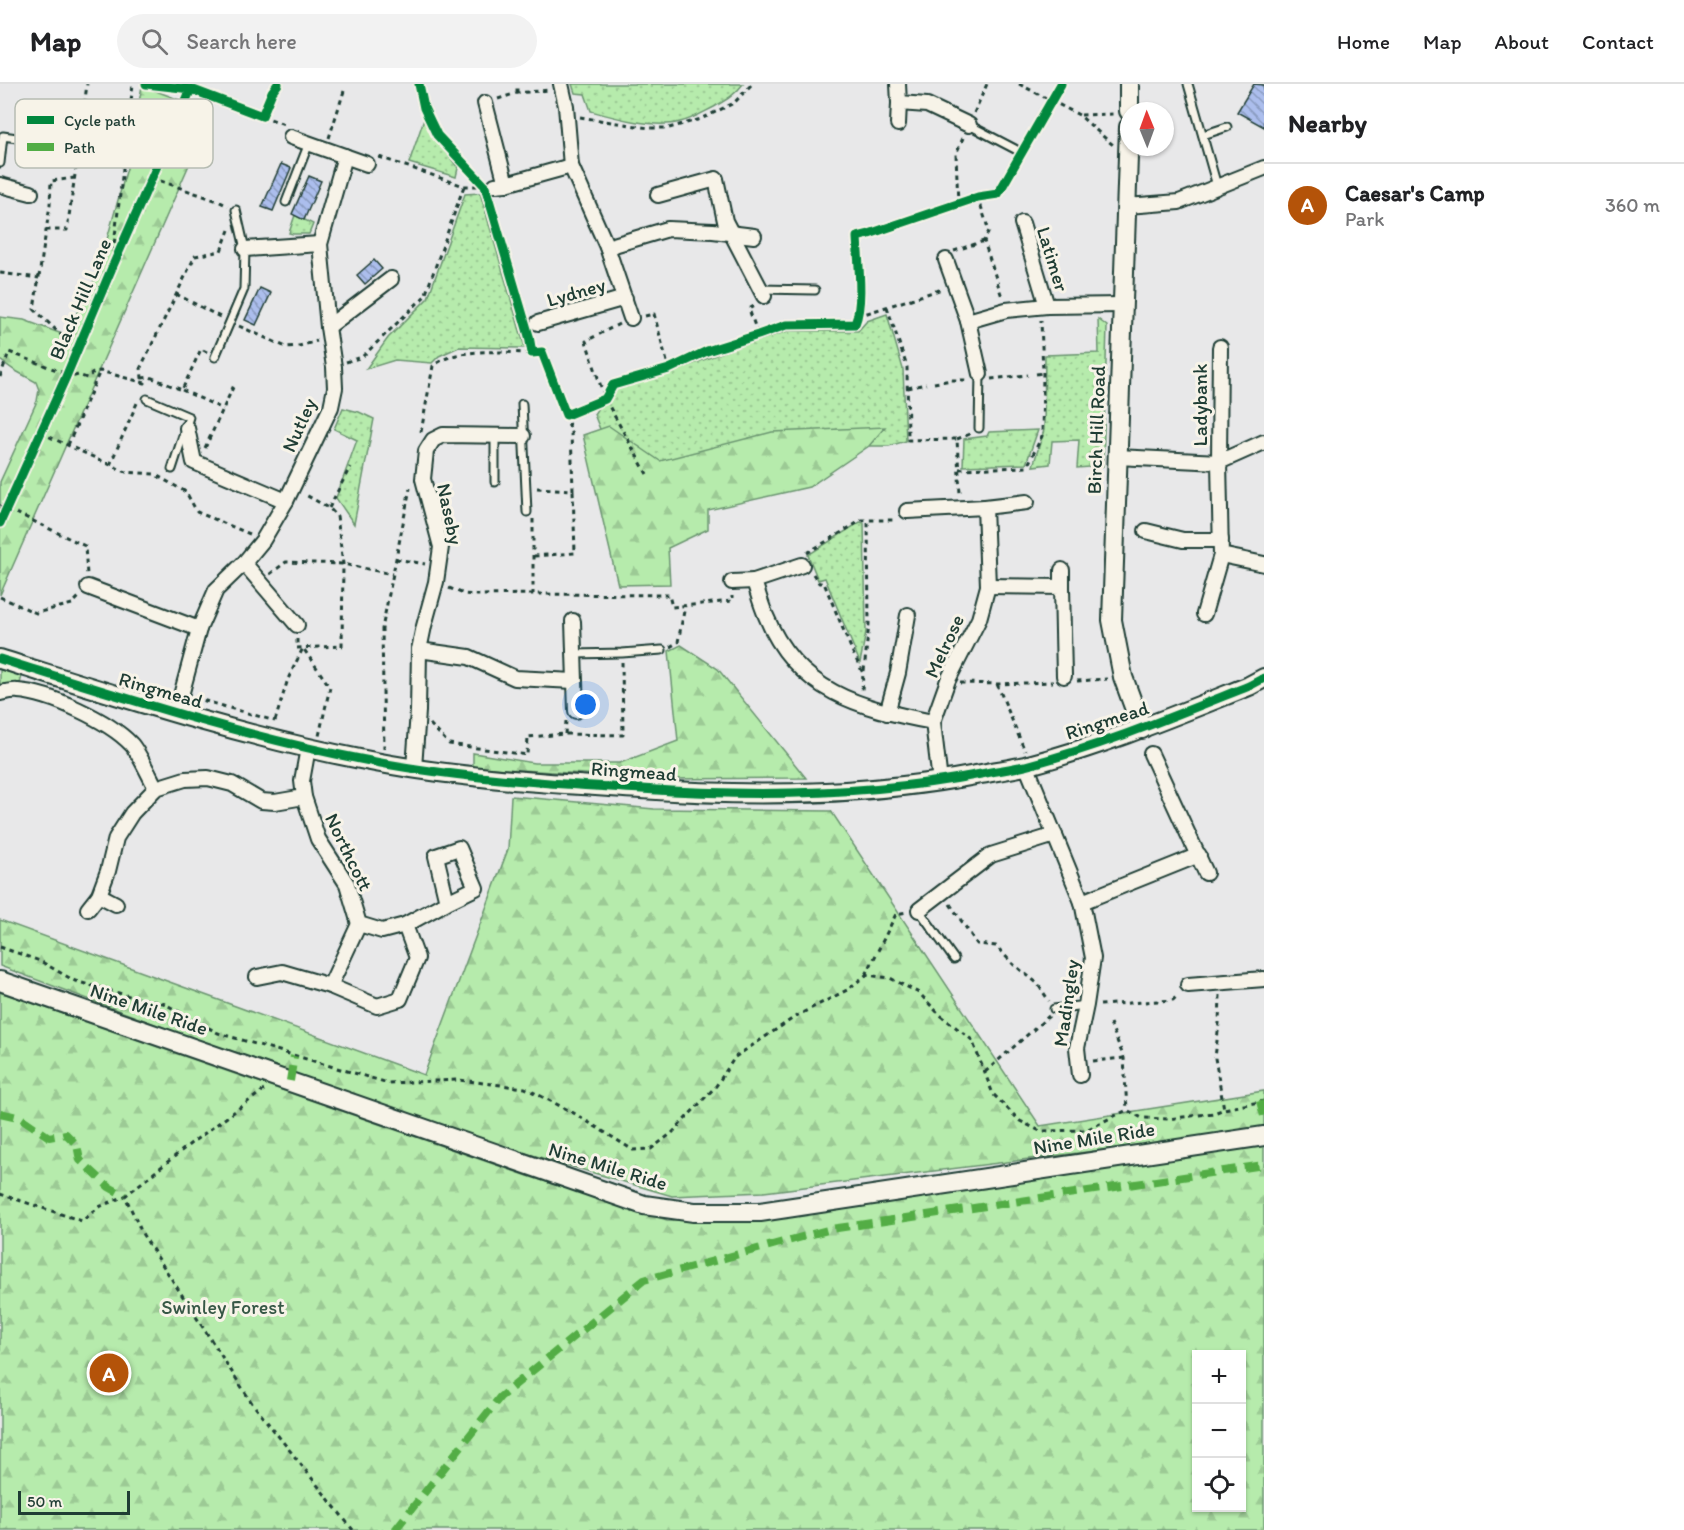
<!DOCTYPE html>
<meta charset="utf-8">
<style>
:root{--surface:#fff;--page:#f2f2f2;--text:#202124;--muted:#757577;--line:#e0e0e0;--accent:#b45309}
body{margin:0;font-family:Itim,sans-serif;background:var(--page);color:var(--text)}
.controls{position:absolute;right:18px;bottom:18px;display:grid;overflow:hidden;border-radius:0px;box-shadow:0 2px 4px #0004}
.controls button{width:54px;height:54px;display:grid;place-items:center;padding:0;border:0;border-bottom:2px solid var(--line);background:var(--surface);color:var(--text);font:30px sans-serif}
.compass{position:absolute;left:1120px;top:18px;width:54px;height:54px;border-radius:50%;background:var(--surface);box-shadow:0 2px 4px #0004;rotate:359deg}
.scale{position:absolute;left:18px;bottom:15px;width:112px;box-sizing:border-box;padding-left:6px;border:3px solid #1f3d34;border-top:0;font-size:16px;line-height:21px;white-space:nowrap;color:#1f3d34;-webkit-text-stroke:4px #f7f3e8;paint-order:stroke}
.you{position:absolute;left:586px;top:621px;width:21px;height:21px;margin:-15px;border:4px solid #fff;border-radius:50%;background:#1a73e8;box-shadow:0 0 0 9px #1a73e833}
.badge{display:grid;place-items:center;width:39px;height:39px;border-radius:50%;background:var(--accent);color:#fff;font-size:20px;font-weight:700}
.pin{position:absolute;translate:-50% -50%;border:3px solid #fff;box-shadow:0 2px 6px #0006}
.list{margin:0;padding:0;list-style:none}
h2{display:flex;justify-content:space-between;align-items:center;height:78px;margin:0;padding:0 24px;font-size:26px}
h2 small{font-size:20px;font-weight:400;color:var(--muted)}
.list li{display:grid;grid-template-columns:39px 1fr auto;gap:18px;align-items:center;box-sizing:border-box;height:84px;padding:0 24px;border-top:2px solid var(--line)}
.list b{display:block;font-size:22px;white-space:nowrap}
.list p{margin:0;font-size:20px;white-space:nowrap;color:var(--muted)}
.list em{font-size:20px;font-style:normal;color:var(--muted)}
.icon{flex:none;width:33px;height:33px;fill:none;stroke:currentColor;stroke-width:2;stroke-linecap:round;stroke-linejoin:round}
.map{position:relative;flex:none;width:1264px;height:1446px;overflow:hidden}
header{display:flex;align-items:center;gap:36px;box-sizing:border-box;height:84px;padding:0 30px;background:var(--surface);border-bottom:2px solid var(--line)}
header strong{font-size:28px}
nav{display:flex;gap:33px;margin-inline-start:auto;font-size:21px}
.search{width:420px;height:54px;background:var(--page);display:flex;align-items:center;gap:15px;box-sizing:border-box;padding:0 21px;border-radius:33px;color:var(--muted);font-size:22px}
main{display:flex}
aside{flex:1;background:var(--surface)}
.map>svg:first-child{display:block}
.grass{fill:url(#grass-dots);stroke:#6a9470;stroke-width:1.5}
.forest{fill:url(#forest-firs);stroke:#6a9470;stroke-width:1.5;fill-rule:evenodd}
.building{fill:url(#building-back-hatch);stroke:#1f3d34;stroke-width:1.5}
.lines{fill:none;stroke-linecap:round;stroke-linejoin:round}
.lane-casing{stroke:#1f3d34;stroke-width:11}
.street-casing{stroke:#1f3d34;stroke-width:18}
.secondary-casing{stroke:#1f3d34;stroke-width:22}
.path{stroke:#1f3d34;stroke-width:3;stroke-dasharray:4.5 4.5;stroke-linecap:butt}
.lane{stroke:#f7f3e8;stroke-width:7}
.street{stroke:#f7f3e8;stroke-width:14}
.secondary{stroke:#f7f3e8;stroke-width:18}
.quiet{stroke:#52ad45;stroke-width:8;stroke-dasharray:15 8;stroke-linecap:butt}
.cycleway-casing{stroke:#f7f3e8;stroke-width:13}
.cycleway{stroke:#00873e;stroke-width:9}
.labels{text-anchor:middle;stroke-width:6;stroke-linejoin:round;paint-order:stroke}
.street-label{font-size:20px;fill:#1f3d34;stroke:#f7f3e8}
.park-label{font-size:20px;fill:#365746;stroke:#f7f3e8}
.key{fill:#f7f3e8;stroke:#b6bcb2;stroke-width:1.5}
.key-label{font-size:16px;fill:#1f3d34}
</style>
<header>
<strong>Map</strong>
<div class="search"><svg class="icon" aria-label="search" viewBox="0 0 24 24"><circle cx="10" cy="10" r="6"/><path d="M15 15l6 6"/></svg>Search here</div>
<nav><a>Home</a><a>Map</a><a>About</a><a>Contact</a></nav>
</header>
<main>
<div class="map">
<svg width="1264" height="1446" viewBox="0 0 1264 1446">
<defs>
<pattern id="grass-dots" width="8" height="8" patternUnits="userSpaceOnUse" patternTransform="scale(1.5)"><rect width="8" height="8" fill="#b6ebac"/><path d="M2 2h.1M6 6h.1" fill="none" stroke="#9cca95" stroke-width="1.8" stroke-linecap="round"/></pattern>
<pattern id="forest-firs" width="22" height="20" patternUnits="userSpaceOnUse" patternTransform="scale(1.5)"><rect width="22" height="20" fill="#b6ebac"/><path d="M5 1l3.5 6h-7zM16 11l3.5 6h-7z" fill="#9cca95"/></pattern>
<pattern id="building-back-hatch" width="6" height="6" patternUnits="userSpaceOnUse" patternTransform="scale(1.5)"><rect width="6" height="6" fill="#acbeed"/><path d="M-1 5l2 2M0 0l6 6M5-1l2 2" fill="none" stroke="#8b9cc1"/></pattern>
</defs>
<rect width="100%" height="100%" fill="#e8e8e9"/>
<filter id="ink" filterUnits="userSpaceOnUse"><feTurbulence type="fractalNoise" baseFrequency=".0167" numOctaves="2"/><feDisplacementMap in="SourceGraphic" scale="12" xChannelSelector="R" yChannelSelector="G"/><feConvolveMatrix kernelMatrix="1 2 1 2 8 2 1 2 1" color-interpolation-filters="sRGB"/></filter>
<g filter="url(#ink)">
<!-- grass -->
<g class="grass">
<path d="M572,0H743C735,11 726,16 714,23C704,28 691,36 680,38C655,45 616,34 591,27L585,10L575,9Z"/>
<polygon points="425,32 435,54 458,84 456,93 409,79"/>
<polygon points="480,109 525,264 459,263 439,272 432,279 395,276 366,285 388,254 428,214 465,110"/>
<polygon points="295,131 313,140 309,150 293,150 289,149"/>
<polygon points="887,230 903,285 906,357 889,362 869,362 626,411 594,330 611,304 668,290 726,267 788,247 858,247 867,237"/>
<polygon points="1098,235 1107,242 1103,382 1077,384 1079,356 1052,357 1050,380 1033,382 1044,346 1045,271 1099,269"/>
<polygon points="343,324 359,328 374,335 354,440 336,414 357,356 334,345"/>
<polygon points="1038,346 1026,380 963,382 964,355 987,352 989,348"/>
<polygon points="860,438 864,439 866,548 860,579 825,494 818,496 808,471"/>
</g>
<!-- forest -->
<g class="forest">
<polygon points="142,2 172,13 204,27 192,74 0,511 0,398 37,317 39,306 36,298 14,286 0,276 0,233 24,236 65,251 97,191 127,84"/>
<polygon points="609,342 660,377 772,348 885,343 869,362 809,403 708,426 708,445 668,464 670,500 618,501 583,351"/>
<polygon points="681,561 718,585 806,694 664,695 473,683 473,669 534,679 620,679 678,657 669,567"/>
<polygon points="0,586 22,591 20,600 0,601"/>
<polygon points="511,712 654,725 831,727 1040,1042 1264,1007 1264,1046 764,1108 672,1112 400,1032 0,882 0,836 424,991 508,765"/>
<path d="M0,908L528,1092L667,1136L733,1137L1264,1059V1446H0ZM1196,1270H1242V1424H1196Z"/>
</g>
<!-- building -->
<g class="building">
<polygon points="1254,0 1264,1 1264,43 1237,28"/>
<polygon points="281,80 291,84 273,127 262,123"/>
<polygon points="309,92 321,97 304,136 292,130"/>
<polygon points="374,176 382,185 365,200 357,191"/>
<polygon points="260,204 271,209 256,241 245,236"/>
</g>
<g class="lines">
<defs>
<g id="lane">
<polyline points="1188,0 1217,102"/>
<polyline points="969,41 1015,65"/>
<polyline points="1203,51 1227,43"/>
<polyline points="0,79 3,52 73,62"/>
<polyline points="286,118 309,59"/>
<polyline points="760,205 815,206"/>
<polyline points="215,273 244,205 245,165 236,126"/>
<polyline points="147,315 189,333 172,385"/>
<polyline points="522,320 527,428"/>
<polyline points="979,344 980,290"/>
<polyline points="495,352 495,398"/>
<polyline points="574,570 622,569 662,566"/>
<polyline points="919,826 954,875"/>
<polyline points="1054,925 1086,921"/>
</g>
<g id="street">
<polyline points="561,0 566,22 571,82 607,163 631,234"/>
<polyline points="485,19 506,100"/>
<polyline points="899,19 927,21 969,41"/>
<polyline points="898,40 899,19 898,0"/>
<polyline points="291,53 367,80"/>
<polyline points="0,101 31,109"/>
<polyline points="495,101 506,100 571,82"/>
<polyline points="658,111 716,95 725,137 764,212"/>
<polyline points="1127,122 1179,118 1264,84"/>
<polyline points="1022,139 1047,222"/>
<polyline points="607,163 668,145 713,147 754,152"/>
<polyline points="245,165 320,160"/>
<polyline points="946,176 968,237 1006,226 1047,222 1123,221"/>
<polyline points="968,237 980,290"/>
<polyline points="538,239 625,214"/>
<polyline points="328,243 391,195"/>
<polyline points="1220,263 1219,378 1264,358"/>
<polyline points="187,344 194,378 286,417"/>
<polyline points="1117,373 1219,378 1221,471 1204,530"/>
<polyline points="985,423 1027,418"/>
<polyline points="907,427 985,423 988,502 979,535 948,596 933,638 940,698"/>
<polyline points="1146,447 1183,456 1221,456"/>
<polyline points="1221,471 1264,480"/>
<polyline points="244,479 297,541"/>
<path d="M802,481L754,497C758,509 761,521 766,532C797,608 860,624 933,638"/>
<polyline points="1062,486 1062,503"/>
<polyline points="732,498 754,497"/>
<polyline points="988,502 1062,503 1064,592"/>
<polyline points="88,503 199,545"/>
<polyline points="573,537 576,627"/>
<polyline points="419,566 469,573 515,594 574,597"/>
<path d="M0,609C6,608 13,606 18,607C50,609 109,637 131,660C138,667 150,693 156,704"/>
<polyline points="887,629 898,589 908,531"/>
<polyline points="176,630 199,545 216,506 244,479 263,456 286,417 331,323 335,304 334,283 328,243 320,160 345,72"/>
<polyline points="308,664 302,697 304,713 318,755 347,800 359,840 382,847 405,841 447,818 436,772 459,764 476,804 447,818"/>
<polyline points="1151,670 1206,789"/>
<polyline points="1026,681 1082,818 1093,874 1086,921 1077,964 1080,991"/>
<polyline points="414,684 418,627 419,566 424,542 436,498 441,463 423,395 426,367 433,356 443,351 523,352"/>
<polyline points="99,811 116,820"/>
<polyline points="1082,818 1199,771"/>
<polyline points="88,825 99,811 108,787 116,754 132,729 156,704 185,695 208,694 232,700 261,717 275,718 304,713"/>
<polyline points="919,826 991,771 1055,751"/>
<polyline points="257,893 282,888 330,902 377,922 400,915 417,874 405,841"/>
<polyline points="1188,901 1264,895"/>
<polyline points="330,902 359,840"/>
</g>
<g id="secondary">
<polyline points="1129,0 1129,27"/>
<polyline points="1129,43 1112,536 1123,593 1142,645"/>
<path d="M0,575C119,612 237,651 360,675C452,694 547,699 641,705C755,713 869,712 981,690C996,687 1011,685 1025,682C1102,662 1176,631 1249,602L1264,594"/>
<polyline points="0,897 644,1121 694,1128 760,1128 1264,1052"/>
</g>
</defs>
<!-- lane casing -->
<use href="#lane" class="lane-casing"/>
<!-- street casing -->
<use href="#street" class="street-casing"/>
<!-- secondary casing -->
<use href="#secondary" class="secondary-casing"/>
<!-- path -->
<g class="path">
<polyline points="1019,0 1079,31 1113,61"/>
<polyline points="517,9 517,0"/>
<polyline points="498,15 517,9 550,6"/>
<polyline points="974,29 987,0"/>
<polyline points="1081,31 1113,30"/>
<polyline points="262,32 284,40"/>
<polyline points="580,33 649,44 669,44 701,35 734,19 752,0"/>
<polyline points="329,54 344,7"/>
<polyline points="80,55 87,0"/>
<polyline points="83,58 126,64"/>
<polyline points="379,73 464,102 481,102"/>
<polyline points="75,94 51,97 50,121 34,225 77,266"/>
<polyline points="152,94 218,117 228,122"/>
<polyline points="978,113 989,147 984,157 1002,213"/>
<polyline points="958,120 956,70 963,54"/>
<polyline points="46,146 67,146 78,70"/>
<polyline points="954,167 984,157"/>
<polyline points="111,186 133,0"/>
<polyline points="0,189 39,194"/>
<polyline points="176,210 222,234"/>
<polyline points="754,222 749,225 758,251"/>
<polyline points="887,223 907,283 908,356 957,355 960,410"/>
<polyline points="645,232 654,230 669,285"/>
<polyline points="858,232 942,205"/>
<polyline points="619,240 586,257 605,315 647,390"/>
<polyline points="239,242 286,263 299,262 317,257"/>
<polyline points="346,278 362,273 425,212 464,102"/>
<polyline points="1036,290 1043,289"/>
<polyline points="0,293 9,268 67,290"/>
<polyline points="142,294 150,293 182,306 201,265 207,268"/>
<polyline points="65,295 78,291 87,294 94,288 100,287 145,299 142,294 141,283 195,172 221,167 229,146"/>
<polyline points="991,295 1028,291"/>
<polyline points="934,299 951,296 967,296"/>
<polyline points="908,304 926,300"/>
<polyline points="182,306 223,325"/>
<path d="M421,348L433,282C458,262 501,269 532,269"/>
<polyline points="41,349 126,388 154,390 186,408 197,428 250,450"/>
<polyline points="957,355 970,350"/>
<polyline points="68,361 100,287"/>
<polyline points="205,364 235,299"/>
<polyline points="110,381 137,319"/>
<polyline points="959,385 1027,383 1042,352 1043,289 1041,236"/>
<polyline points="537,404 573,406 571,348 566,331"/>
<polyline points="0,421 85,462 87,491"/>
<polyline points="329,424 350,383"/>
<polyline points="533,435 533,510"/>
<polyline points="807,469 862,436 896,436"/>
<polyline points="534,472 575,469 573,406"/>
<polyline points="396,475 425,480"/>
<polyline points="270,490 286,478 343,480 392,490"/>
<polyline points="813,490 819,499 824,499 853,569 863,589 862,606"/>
<polyline points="449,504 464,510 477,511 533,510 669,511 672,523 732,517 732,512"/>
<polyline points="0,513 36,529 72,520 79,513"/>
<polyline points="297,555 297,564 342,562 343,480 337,432 329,424 304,410"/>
<polyline points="670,563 678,558 685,522"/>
<polyline points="864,587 869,540 868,436"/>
<polyline points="1077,597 1107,595"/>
<polyline points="960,599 997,600 1053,598"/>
<polyline points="997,600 1025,667"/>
<polyline points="195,614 275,637"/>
<polyline points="275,637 288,595 303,564 330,603 319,652"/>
<polyline points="430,640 449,660 527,671 528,653 565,650 623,651 622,577"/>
<polyline points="565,650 566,637"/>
<polyline points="384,665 382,545 410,404"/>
<polyline points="950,820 977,860 996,862 1013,880 1037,899 1049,917"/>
<polyline points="0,863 40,877 75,897 133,913 163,919 218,949 388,999 459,996 525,1004 572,1028 633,1066 651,1065 672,1049 716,1002 735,973 798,931 847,906 866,891 890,894 919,909 939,930 972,956 993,1010 1020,1037 1040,1047 1086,1046 1127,1026 1142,1034 1168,1035 1214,1029 1224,1025 1264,1017"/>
<polyline points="866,891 896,830 907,828"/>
<polyline points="1220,911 1219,939 1215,974 1224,1025"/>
<polyline points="1100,921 1173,916 1178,911"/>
<polyline points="1110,939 1124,974 1127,1026"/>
<polyline points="1093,977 1124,974"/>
<polyline points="985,988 1049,932"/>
<polyline points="264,1006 190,1060 125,1112 143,1151 252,1319 353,1446"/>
<polyline points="0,1110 82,1137 99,1123 125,1112"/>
</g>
<!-- lane -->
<use href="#lane" class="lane"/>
<!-- street -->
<use href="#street" class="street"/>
<!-- secondary -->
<use href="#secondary" class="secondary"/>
<!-- quiet -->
<g class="quiet">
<polyline points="290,997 294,972"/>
<polyline points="1260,1017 1264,1032"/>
<polyline points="0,1029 21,1034 49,1053 66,1050 77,1061 80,1076 109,1103 125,1112"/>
<polyline points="395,1446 500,1313 644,1196 831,1145 1264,1081"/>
</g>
<defs>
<g id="cycleway">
<polyline points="146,0 191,5 262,32 272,8 278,0"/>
<path d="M419,0L424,24L437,51L485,102L529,252L532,269L542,268L566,331L605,315L613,301L669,285L707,267L758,251L786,241L855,240C864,219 858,176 857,153L869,150L978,113L998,110L1061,0"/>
<polyline points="0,439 65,295 111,186 191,5"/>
<path d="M0,575C119,612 237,651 360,675C452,694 547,699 641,705C755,713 869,712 981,690C996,687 1011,685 1025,682C1102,662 1176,631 1249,602L1264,594"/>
</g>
</defs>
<!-- cycleway casing -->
<use href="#cycleway" class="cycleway-casing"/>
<!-- cycleway -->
<use href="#cycleway" class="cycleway"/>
</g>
</g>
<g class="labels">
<!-- street labels -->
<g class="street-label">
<text transform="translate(1053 175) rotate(73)" y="7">Latimer</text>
<text transform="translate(576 208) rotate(-16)" y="7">Lydney</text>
<text transform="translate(80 215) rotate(-67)" y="7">Black Hill Lane</text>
<text transform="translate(1200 321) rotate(-90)" y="7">Ladybank</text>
<text transform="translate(299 341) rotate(-66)" y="7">Nutley</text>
<text transform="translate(1096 346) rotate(-88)" y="7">Birch Hill Road</text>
<text transform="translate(450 430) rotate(78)" y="7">Naseby</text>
<text transform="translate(944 562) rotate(-65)" y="7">Melrose</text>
<text transform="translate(161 606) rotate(16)" y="7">Ringmead</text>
<text transform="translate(1107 636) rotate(-18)" y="7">Ringmead</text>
<text transform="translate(634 687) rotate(4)" y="7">Ringmead</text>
<text transform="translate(349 768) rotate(64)" y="7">Northcott</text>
<text transform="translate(1066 919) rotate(-82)" y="7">Madingley</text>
<text transform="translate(149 925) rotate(19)" y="7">Nine Mile Ride</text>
<text transform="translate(1094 1054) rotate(-9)" y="7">Nine Mile Ride</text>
<text transform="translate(608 1082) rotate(17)" y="7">Nine Mile Ride</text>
</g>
<!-- park labels -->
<g class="park-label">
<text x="223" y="1230">Swinley Forest</text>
</g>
</g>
<!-- legend -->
<rect x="15" y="15" width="198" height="69" rx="9" class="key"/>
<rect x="27" y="32" width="27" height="8" fill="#00873e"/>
<rect x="27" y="59" width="27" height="8" fill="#52ad45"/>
<g class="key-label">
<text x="64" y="42">Cycle path</text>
<text x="64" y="69">Path</text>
</g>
</svg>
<div class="controls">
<button>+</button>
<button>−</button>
<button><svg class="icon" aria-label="locate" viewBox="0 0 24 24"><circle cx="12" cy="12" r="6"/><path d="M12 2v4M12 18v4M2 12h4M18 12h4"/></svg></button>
</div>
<svg class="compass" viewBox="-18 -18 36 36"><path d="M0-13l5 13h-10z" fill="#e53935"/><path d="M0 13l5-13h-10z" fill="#757577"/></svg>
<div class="scale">50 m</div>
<div class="you"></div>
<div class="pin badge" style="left:109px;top:1289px">A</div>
</div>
<aside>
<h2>Nearby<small></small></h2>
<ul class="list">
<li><span class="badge">A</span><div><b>Caesar's Camp</b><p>Park</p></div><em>360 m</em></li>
</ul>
</aside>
</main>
